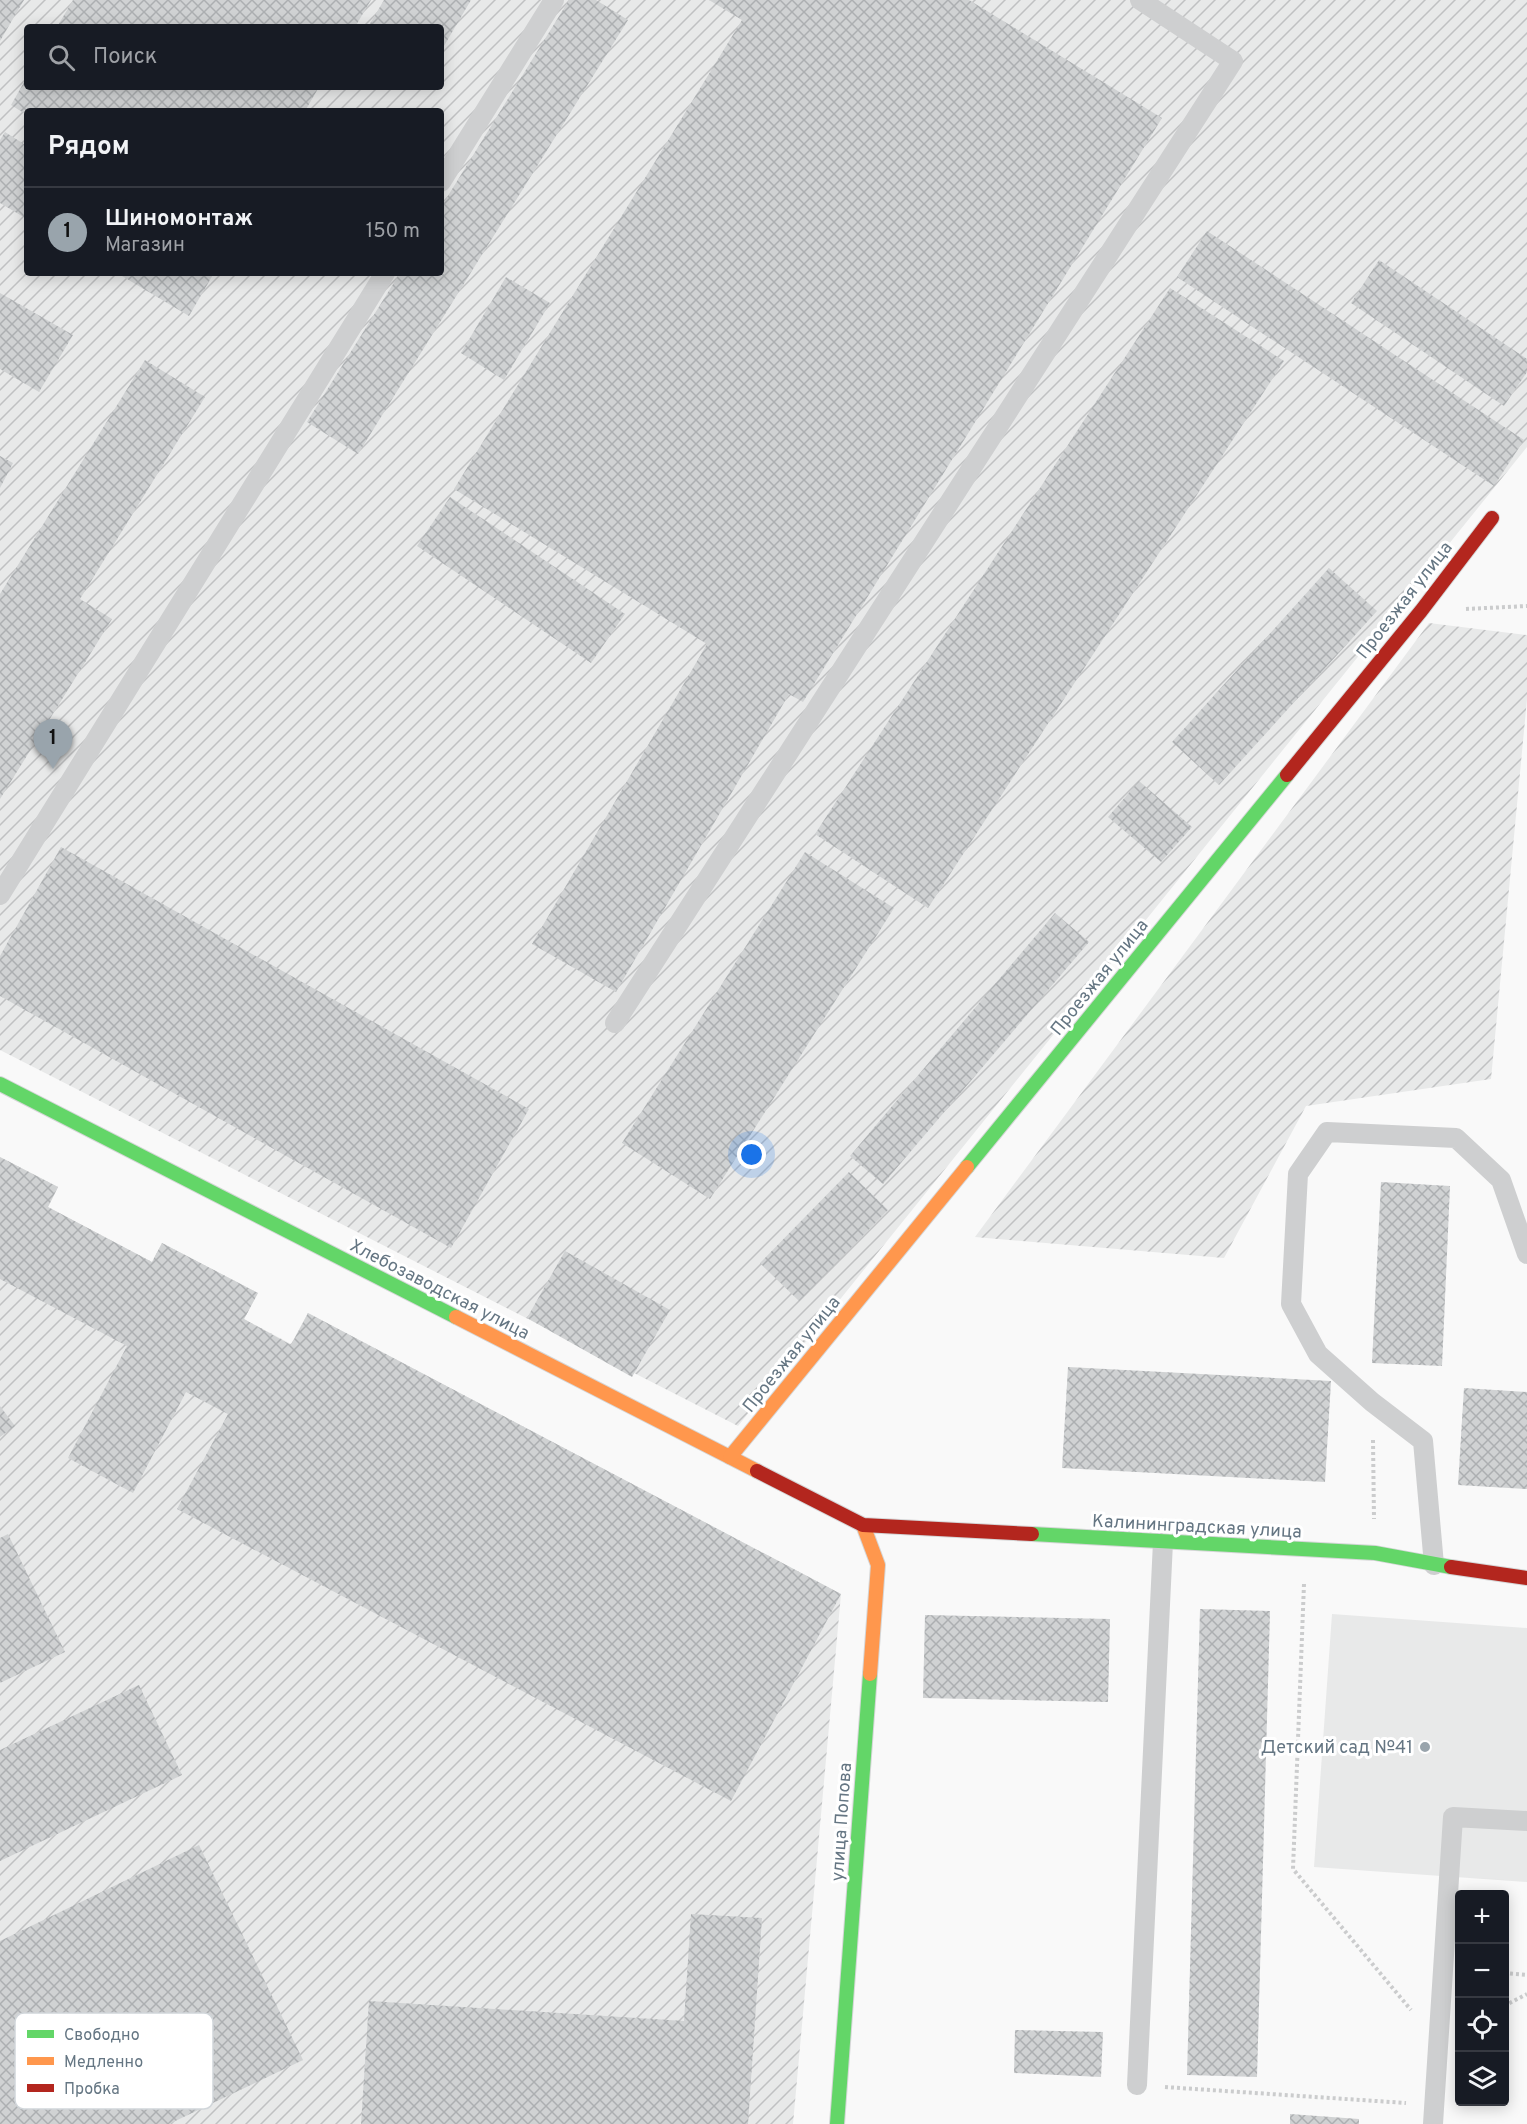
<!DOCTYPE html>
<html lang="ru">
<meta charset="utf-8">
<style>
:root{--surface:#171b24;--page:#242831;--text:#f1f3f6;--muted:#9ea1a6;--line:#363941;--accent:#99a4ac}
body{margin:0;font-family:Overpass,sans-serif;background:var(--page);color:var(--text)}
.controls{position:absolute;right:18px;bottom:18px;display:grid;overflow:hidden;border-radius:6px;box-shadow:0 3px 15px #0003}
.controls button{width:54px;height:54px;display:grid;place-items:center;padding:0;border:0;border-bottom:2px solid var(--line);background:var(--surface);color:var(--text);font:30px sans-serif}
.you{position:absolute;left:752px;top:1155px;width:21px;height:21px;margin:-15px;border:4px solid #fff;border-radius:50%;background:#1a73e8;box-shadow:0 0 0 9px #1a73e833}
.badge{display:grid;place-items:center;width:39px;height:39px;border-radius:50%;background:var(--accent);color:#111;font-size:20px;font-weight:700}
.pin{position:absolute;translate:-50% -50px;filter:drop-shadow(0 2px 3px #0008)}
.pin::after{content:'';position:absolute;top:32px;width:21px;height:18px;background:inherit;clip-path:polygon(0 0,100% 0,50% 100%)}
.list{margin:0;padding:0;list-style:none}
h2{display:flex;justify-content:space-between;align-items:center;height:78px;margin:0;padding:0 24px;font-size:26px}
h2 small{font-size:20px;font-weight:400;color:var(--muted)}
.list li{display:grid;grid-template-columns:39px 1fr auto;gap:18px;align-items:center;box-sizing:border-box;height:90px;padding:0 24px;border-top:2px solid var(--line)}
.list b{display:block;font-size:22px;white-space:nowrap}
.list p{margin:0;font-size:20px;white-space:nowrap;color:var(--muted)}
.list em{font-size:20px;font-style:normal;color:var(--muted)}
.icon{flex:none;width:33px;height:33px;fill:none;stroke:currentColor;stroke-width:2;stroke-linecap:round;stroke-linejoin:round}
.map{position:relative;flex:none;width:1527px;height:2124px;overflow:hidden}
.search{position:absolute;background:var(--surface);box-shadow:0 3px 15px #0003;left:24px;top:24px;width:420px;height:66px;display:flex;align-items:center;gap:15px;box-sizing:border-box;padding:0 21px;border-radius:6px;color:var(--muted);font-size:22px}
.panel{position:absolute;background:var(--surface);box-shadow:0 3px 15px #0003;left:24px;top:108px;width:420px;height:168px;border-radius:6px}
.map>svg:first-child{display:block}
.built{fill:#e8e9e9}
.industrial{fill:url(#industrial-furrows);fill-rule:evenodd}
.building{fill:url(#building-cross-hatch)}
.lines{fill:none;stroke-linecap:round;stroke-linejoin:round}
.fast-casing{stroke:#d5d6d7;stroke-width:16}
.slow-casing{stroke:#d5d6d7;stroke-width:16}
.jam-casing{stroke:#d5d6d7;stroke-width:16}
.path{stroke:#cbcccd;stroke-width:4;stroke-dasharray:3 3;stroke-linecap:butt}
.lane{stroke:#cecfd0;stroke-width:20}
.fast{stroke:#63d668;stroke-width:14}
.slow{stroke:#ff974d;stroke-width:14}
.jam{stroke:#b3261e;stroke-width:14}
.poi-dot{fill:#99a4ac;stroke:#fff;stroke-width:2}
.labels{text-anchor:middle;stroke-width:6;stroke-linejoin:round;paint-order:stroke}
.street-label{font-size:18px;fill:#657683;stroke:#fff}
.poi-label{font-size:18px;fill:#657683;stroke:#fff;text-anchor:end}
.key{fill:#fff;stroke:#d1d6da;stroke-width:1.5}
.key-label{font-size:16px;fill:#657683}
</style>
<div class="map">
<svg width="1527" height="2124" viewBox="0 0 1527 2124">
<defs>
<pattern id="industrial-furrows" width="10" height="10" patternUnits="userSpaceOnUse" patternTransform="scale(1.5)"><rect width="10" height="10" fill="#e8e9e9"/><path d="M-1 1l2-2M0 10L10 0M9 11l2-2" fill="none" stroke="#c0c1c2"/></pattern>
<pattern id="building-cross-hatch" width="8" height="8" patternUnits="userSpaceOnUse" patternTransform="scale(1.5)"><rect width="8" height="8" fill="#d0d2d3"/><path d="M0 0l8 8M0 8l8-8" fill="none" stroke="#acafb1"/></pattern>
</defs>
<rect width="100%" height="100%" fill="#f9f9f9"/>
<!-- built -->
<polygon class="built" points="1332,1614 1527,1628 1527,1882 1314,1867"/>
<!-- industrial -->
<g class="industrial">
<path d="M0,0H1527V447L738,1426L0,1050ZM27,27H441V87H27ZM27,111H441V273H27Z"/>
<polygon points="1429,623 1527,635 1527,699 1491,1079 1306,1106 1224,1258 975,1237"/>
<polygon points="0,1157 58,1187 48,1207 152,1262 162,1243 258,1293 244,1319 291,1344 308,1313 841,1594 793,2124 0,2124"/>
</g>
<!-- building -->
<g class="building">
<polygon points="0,0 24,0 0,41"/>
<polygon points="73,0 371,0 355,27 57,27"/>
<polygon points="384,0 471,0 441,51 441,27 368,27"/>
<polygon points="569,0 596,0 628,20 358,454 307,422 400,273 441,273 441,207"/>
<polygon points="709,0 969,0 1162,118 803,702 789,694 616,992 532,944 707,644 454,489 742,20"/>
<polygon points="27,77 27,87 319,87 305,111 27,111 27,115 11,105"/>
<polygon points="5,132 27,146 27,219 0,203 0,140"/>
<polygon points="1207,231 1524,440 1494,486 1177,277"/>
<polygon points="1379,260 1527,359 1527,372 1504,406 1351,303"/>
<polygon points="117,273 214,273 189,316"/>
<polygon points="506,277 550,303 504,380 461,353"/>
<polygon points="1170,288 1284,361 928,908 815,834"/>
<polygon points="0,293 73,335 39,392 0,369"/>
<polygon points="145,360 205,397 80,599 112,619 0,799 0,594"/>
<polygon points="0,456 13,463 0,488"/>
<polygon points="450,497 625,614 591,663 417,546"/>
<polygon points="1329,568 1377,611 1219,785 1172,742"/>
<polygon points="1139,781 1192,827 1161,862 1108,817"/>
<polygon points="61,847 529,1109 451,1248 0,996 0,956"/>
<polygon points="805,852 894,908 710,1199 622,1143"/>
<polygon points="1055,913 1089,942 883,1184 850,1156"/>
<polygon points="0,1157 58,1187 48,1207 152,1262 162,1243 258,1293 244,1319 291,1345 308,1313 841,1594 731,1801 177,1509 228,1414 186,1392 133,1493 68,1458 127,1346 0,1279"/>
<polygon points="849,1172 888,1210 799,1301 760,1263"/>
<polygon points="1381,1182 1450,1186 1442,1366 1372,1363"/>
<polygon points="565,1251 670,1310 632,1377 527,1318"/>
<polygon points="1068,1367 1331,1381 1325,1482 1062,1468"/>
<polygon points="1464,1388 1527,1392 1527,1489 1458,1485"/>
<polygon points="0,1406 15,1426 0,1437"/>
<polygon points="8,1534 65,1652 0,1683 0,1538"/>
<polygon points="1200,1609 1270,1611 1257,2077 1187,2075"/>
<polygon points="925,1615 1110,1619 1108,1702 923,1698"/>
<polygon points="139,1685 182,1775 0,1861 0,1750"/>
<polygon points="199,1845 303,2060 169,2124 0,2124 0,1941"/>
<polygon points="691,1914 762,1918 748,2124 361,2124 369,2001 684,2021"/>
<polygon points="1015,2030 1103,2032 1101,2077 1014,2073"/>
<polygon points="1290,2114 1359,2119 1359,2124 1290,2124"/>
</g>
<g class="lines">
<defs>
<g id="fast">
<polyline points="0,1084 456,1317"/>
<polyline points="967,1167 1287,775"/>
<polyline points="1032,1534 1375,1553 1451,1567"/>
<polyline points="837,2124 870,1674"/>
</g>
<g id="slow">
<polyline points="456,1317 757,1471"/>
<polyline points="730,1457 967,1167"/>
<polyline points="863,1525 878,1565 870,1674"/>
</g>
<g id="jam">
<polyline points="1287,775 1421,611 1492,518"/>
<polyline points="757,1471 863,1525 1032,1534"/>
<polyline points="1451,1567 1527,1578"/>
</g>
</defs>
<!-- fast casing -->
<use href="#fast" class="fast-casing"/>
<!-- slow casing -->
<use href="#slow" class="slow-casing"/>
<!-- jam casing -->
<use href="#jam" class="jam-casing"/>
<!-- path -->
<g class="path">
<polyline points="1466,609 1527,606"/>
<polyline points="1373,1440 1374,1519"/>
<polyline points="1304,1584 1293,1869 1411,2010"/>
<polyline points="1504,1973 1527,1975"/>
<polyline points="1504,2006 1527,1994"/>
<polyline points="1165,2087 1406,2103"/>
</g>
<!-- lane -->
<g class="lane">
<polyline points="441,182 554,0"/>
<polyline points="0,895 385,273"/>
<polyline points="615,1023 1233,61 1140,0"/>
<polyline points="1434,1565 1423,1441 1372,1402 1318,1354 1291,1304 1298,1174 1327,1132 1456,1138 1501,1180 1527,1254"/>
<polyline points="1137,2085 1163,1542"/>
<polyline points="1433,2124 1453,1817 1527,1821"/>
</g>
<!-- fast -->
<use href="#fast" class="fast"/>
<!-- slow -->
<use href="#slow" class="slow"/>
<!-- jam -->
<use href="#jam" class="jam"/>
</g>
<!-- markers -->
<circle class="poi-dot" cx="1425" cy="1747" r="6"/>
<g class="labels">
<!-- street labels -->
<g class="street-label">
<text transform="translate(1404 600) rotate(-52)" y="6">Проезжая улица</text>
<text transform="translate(1099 977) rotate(-51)" y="6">Проезжая улица</text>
<text transform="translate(440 1289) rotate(27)" y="6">Хлебозаводская улица</text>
<text transform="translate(791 1354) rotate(-51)" y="6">Проезжая улица</text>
<text transform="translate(1197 1526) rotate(3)" y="6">Калининградская улица</text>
<text transform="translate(841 1822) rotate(-86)" y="6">улица Попова</text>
</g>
<!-- poi labels -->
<g class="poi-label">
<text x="1413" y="1753">Детский сад №41</text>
</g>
</g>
<!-- legend -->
<rect x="15" y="2013" width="198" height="96" rx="9" class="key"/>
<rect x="27" y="2030" width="27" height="8" fill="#63d668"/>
<rect x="27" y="2057" width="27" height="8" fill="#ff974d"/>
<rect x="27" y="2084" width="27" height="8" fill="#b3261e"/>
<g class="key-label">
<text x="64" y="2040">Свободно</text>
<text x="64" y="2067">Медленно</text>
<text x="64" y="2094">Пробка</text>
</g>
</svg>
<div class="controls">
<button>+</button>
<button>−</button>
<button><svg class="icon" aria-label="locate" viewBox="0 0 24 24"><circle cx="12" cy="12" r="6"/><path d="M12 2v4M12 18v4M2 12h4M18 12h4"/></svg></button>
<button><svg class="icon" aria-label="layers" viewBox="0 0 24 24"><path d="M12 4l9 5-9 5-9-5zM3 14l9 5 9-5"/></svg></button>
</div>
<div class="you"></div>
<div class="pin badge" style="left:53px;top:769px">1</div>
<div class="search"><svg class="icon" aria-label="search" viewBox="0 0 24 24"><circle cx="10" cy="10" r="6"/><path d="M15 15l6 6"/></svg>Поиск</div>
<section class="panel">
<h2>Рядом<small></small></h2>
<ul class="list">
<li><span class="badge">1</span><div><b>Шиномонтаж</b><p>Магазин</p></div><em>150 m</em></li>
</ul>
</section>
</div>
